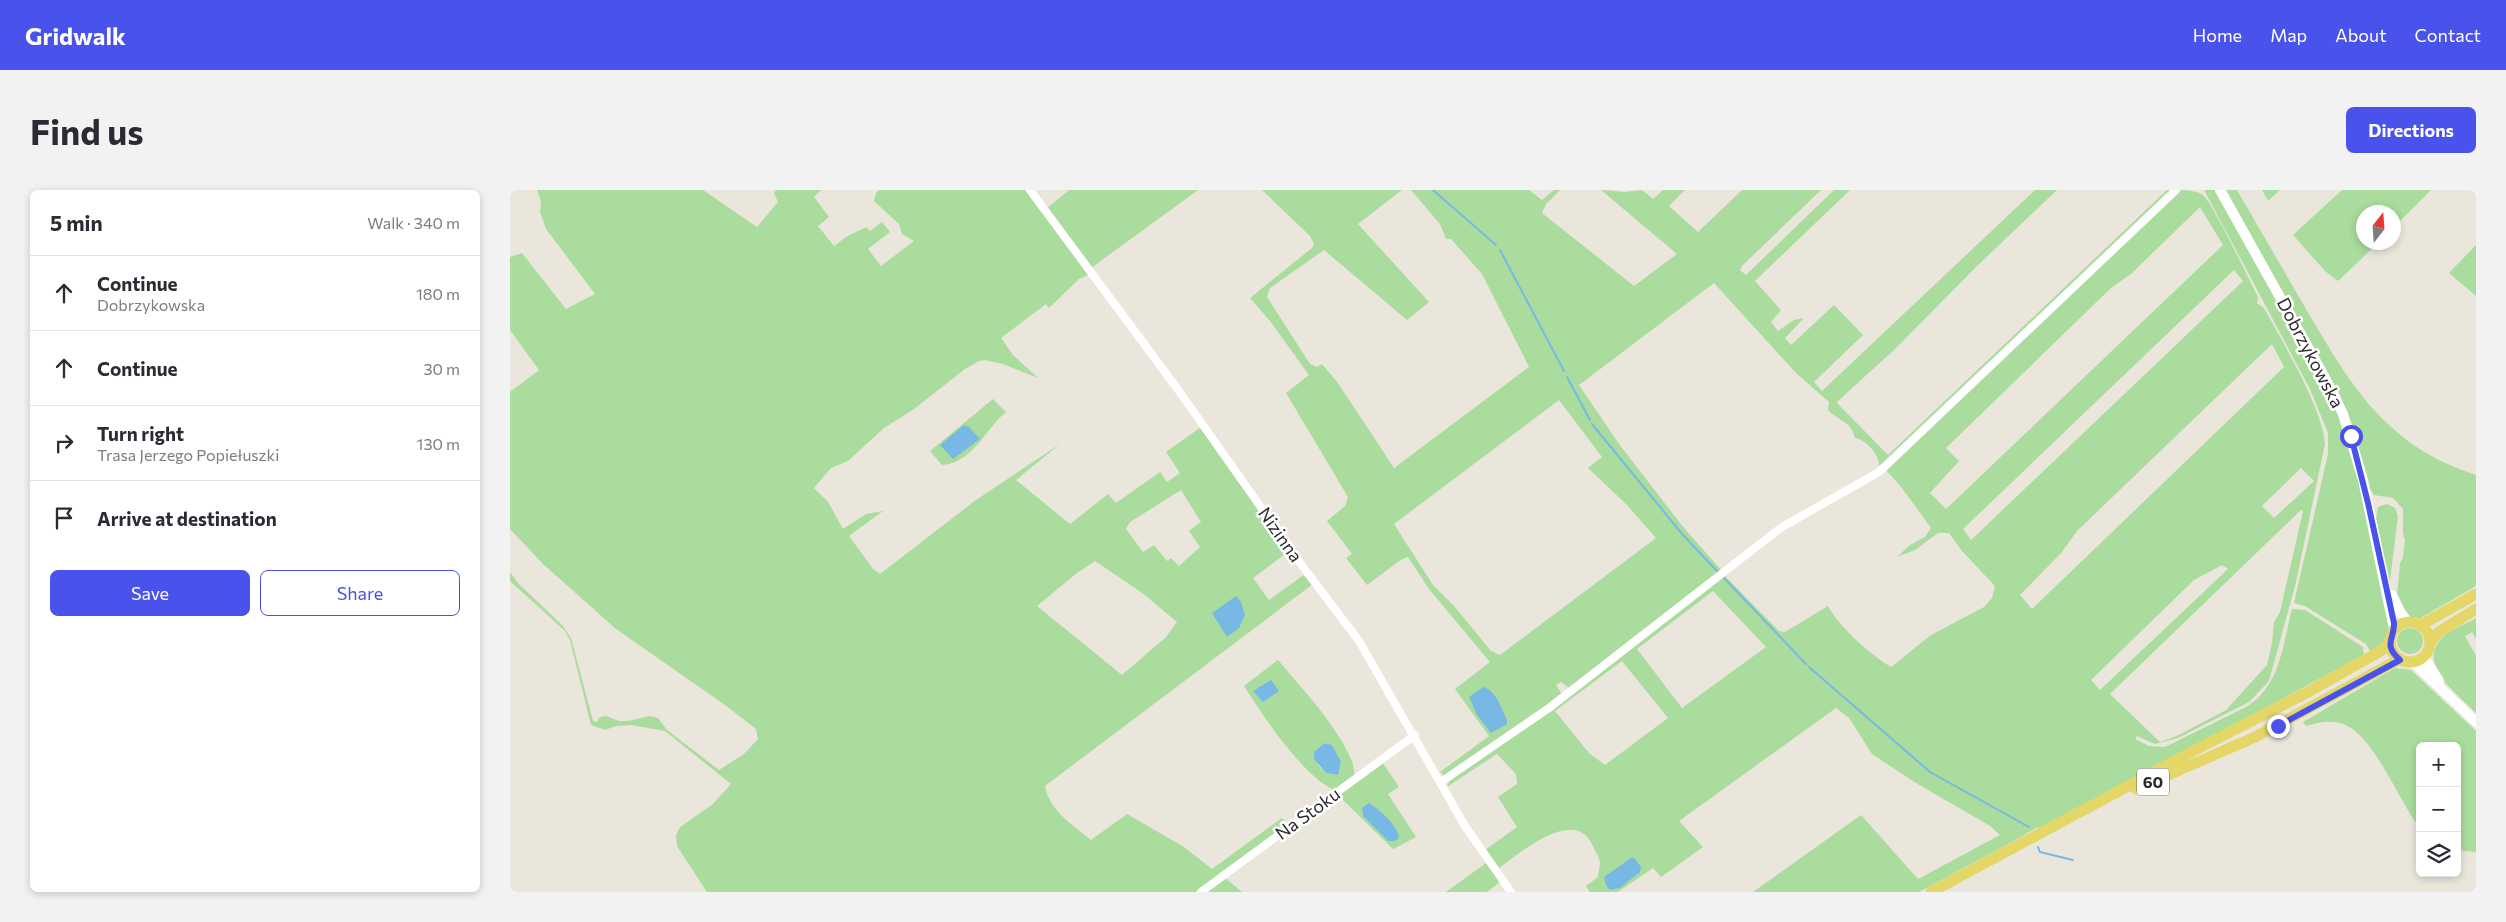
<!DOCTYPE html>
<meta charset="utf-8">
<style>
:root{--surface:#fff;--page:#f2f2f3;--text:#2b2b33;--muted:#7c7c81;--line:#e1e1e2;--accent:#4952ea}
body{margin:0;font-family:Commissioner,sans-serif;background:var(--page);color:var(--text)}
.controls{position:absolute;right:15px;bottom:15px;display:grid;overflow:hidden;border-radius:8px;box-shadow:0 2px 8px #0003}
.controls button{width:45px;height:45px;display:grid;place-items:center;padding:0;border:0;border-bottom:1px solid var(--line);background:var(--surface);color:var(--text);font:25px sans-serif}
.compass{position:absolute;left:1846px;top:15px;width:45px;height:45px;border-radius:50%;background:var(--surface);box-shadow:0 2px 8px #0003;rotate:17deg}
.stop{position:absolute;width:15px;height:15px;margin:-11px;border:4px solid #4952ea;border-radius:50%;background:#fff}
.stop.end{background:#4952ea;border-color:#fff;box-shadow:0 1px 5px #0008}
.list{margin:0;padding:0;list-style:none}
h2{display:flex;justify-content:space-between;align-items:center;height:65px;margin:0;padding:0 20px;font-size:21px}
h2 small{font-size:16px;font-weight:400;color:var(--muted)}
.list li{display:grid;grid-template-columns:32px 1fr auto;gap:15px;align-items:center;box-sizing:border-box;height:75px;padding:0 20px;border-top:1px solid var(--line)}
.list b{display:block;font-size:19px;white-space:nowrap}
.list p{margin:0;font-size:16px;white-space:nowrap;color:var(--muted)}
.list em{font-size:16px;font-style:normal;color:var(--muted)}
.actions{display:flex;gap:10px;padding:15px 20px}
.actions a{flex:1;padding:11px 0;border:1px solid var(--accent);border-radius:8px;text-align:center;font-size:18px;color:var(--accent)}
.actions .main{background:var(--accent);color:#fff}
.icon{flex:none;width:28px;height:28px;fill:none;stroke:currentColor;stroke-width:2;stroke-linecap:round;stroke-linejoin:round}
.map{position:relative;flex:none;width:1966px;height:702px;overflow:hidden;border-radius:8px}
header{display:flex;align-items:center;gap:30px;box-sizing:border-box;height:70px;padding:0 25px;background:var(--accent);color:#fff}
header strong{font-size:24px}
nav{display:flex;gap:28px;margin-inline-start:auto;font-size:18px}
.intro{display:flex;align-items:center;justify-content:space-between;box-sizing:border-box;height:120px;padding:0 30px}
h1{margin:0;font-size:35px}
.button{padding:12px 22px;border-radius:8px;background:var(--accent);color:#fff;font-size:18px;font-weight:700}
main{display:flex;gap:30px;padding:0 30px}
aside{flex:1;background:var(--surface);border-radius:8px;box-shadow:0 2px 8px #0003}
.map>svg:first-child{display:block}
.green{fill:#aadc9d;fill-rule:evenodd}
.water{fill:#77b9e4}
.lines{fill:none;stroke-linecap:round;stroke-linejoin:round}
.stream{stroke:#77b9e4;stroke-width:2}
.minor{stroke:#fff;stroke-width:8}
.secondary{stroke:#fff;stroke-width:10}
.primary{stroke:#e4d767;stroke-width:11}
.route{stroke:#4952ea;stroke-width:6}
.labels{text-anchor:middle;stroke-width:5;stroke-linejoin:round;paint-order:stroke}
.shield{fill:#fff;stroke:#696969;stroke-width:1}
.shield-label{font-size:16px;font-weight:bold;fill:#292929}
.street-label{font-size:18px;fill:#292929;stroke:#fff}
</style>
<header>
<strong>Gridwalk</strong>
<nav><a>Home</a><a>Map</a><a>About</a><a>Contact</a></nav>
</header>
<div class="intro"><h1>Find us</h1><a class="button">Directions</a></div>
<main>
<aside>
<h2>5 min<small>Walk · 340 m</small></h2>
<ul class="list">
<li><svg class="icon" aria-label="ahead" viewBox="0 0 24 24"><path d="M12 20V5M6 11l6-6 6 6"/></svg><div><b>Continue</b><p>Dobrzykowska</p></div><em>180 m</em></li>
<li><svg class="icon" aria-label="ahead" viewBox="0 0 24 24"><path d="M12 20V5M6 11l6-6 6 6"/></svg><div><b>Continue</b></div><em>30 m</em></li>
<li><svg class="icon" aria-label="right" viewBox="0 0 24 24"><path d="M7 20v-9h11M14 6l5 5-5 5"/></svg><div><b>Turn right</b><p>Trasa Jerzego Popiełuszki</p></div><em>130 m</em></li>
<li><svg class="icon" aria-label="arrive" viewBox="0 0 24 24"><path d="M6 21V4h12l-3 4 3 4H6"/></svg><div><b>Arrive at destination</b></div></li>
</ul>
<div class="actions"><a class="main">Save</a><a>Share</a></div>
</aside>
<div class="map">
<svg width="1966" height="702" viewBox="0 0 1966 702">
<rect width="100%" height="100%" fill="#eae6dc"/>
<!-- green -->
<g class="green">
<path d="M27,0H193L247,37L268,12L264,3L266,0H311L304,7L319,27L308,36L324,56L336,47L356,37L360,41L372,32L380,42L358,59L371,76L404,51L392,44L389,34L364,11L366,3L369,0H516L578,85L569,89L539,118L536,114L491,148L503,165L528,188L493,174L475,170L469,171L455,179L404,219L374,238L338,271L321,278L304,298L318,312L333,339L356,324L373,321L339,346L363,379L370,384L466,310L550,254L506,290L560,334L598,304L606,313L650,282L657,292L670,283L656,262L691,237L778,362L743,388L759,410L795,384L803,394L535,596C538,619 564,636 581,650L617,624L674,657L702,679L772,628L778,635L688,702H197L167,656L166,645L170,637L203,614L221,594L155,541L121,535L106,536L95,540L81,535L60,450L55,441L0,391V382L8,393L52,435L61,448L83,531L87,532L90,527L96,526L109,531H118L140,526L148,528L157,540L209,580L234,564L248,549L246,539L215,515L106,439L33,374L0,339V202L29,180L0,140V67L12,63L56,119L85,104L36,39L30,22L31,12ZM671,300L691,332L679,341L690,357L669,376L661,368L657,371L644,355L633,362L616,339L620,332ZM585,371L631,402L667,432L656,447L612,485L527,416L567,383Z"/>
<polygon points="559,0 688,0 581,78 537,18"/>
<path d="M752,0H892L848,34L919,112L897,130L814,60L760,98L757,107L800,174L807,177L812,174L828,193L884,278L1019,177L972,84L941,49H936L930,34L901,0H1019L1032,10L1044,0H1050L1036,14L1032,23L1124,96L1167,64L1091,0L1115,2L1132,0L1143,9L1153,0H1175L1159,16L1188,42L1232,0H1311L1232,76L1230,80L1236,85L1324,0H1340L1245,91L1271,120L1261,132L1268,141L1284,130L1294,128L1275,148L1281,155L1324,115L1353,145L1304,192L1312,201L1525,0H1547L1467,76L1385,159L1328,211L1327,213L1378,265L1657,0H1663L1369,279C1371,266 1357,250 1345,248C1344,245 1343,242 1342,240C1337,231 1325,228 1318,220L1319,212L1286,183L1204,93L1069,195L1109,254L1174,338L1213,382L1130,442L1059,498L1051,492L1046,495L1051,503L1050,506L935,586L930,582L979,546L945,499L980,472L919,399L898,367L892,369L857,395L836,368L842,364L817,331L835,316L838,307L776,203L799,185L760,131L740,108L802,58L804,54L800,46ZM1049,210L1092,267L1078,278L1117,315L1146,348L990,465L981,461L944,416L923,395L884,334Z"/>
<path d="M1670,0C1677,0 1687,1 1693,5C1703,13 1739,90 1748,107L1747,113L1754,118C1772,151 1813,219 1815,254L1786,392L1759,491L1739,512L1668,548L1645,554L1627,546L1625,549L1639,556L1655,557L1736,517C1770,497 1773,454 1782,419L1795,420L1853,457L1854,465L1537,635L1526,638L1504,651L1409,702H1243L1351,625L1408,689L1490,645L1480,636L1406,593L1362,564L1339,528L1326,518L1169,631L1193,657L1151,687L1143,678L1108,702H1080L1076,696L1088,687C1088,682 1090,677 1090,672C1089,666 1084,660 1082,654C1063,616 1009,664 989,678L975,660L1007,637L988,607L1007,594L1006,584L987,564L937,597L940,589L1214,385L1269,441L1275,442L1318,416C1329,437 1361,465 1381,477L1421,445L1474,417L1482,408L1485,396L1452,361L1439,343H1428L1405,360L1387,367L1400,355L1415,347L1421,338L1392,298L1376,280ZM1690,17L1713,55L1436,319L1420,303L1449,271L1436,258L1601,98L1622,83ZM1724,80L1733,91L1461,350L1453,339ZM1762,154L1774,177L1522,419L1510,405L1552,362L1567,341ZM1791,278L1804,291L1764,328L1752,316ZM1791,320L1793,321L1770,422L1764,432L1762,453L1757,475L1716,520L1669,545L1650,552L1600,504ZM1712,375L1718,379L1590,500L1581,490L1684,390ZM1203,401L1256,457L1172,518L1127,459ZM1112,471L1158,528L1095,575L1079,563L1045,521Z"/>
<polygon points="1694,0 1706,0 1826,217 1846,276 1880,436 1873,453 1861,462 1856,454 1795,416 1784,413 1818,264 1818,243 1800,199"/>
<path d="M1716,0H1727C1750,40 1773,79 1796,119C1842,197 1875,255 1966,285V396L1909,429L1897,426L1887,406L1890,373L1893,367L1895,350L1893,343V319L1883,308L1864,305L1859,297L1844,240L1831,207Z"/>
<polygon points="1752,0 1770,0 1758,11"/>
<polygon points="1832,0 1921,0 1884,37 1884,22 1854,22 1854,52 1868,53 1828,91 1815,81 1783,45"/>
<polygon points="1966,55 1966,106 1939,83"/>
<path d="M483,209L496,222C475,239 463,273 432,275L420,261Z"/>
<polygon points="1877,314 1885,318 1888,326 1880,391 1866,329 1868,317"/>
<path d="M1966,428V449L1962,442L1955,446L1966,466V523C1947,503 1903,473 1935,445C1944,438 1956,434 1966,428Z"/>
<circle cx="1900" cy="451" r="13"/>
<path d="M768,470C794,501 826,534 842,571C844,576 844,582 845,587L826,601C792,586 754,527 734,496ZM814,553H816L831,572L827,585L816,583L808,575L807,559Z"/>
<path d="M1885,478L1901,480L1966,541V662L1947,660V556H1910V638C1888,611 1863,541 1830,533C1818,530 1807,533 1796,536L1793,532Z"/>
<polygon points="872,572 889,597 878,604 906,647 883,659 828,605"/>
<polygon points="976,673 990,692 977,702 936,702"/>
<polygon points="715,688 732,702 695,702"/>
</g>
<!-- water -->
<g class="water">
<polygon points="454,235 459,237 470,249 443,269 430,255"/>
<polygon points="726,406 731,412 735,425 729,438 717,447 702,423"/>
<polygon points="761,490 769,501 753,512 743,501"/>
<path d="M973,497C986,500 992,519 997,530V534L981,543L967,525L959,507Z"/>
<polygon points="814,553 822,555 831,572 828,585 816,583 804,569 804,562"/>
<path d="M859,613C869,619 888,636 889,648L885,651H878L853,626L852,618Z"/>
<polygon points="1121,668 1124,668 1131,677 1130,682 1110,698 1100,700 1096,695 1094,687"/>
</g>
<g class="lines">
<!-- stream -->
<g class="stream">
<polyline points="923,0 986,55"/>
<polyline points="990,60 1054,181"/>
<polyline points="1057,187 1080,230"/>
<polyline points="1082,234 1173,345 1208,382"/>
<polyline points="1213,387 1296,474"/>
<polyline points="1299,477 1420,582 1519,637"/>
<polyline points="1528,657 1530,662 1563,670"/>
</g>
<!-- minor -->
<g class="minor">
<polyline points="520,0 669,201 793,377 849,451 955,636 1001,702"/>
<polyline points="931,592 1039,518 1272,337 1369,282 1666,0"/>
<polyline points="691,702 905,545"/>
</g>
<!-- secondary -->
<g class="secondary">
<polyline points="1710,0 1814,186 1833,224 1853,290 1884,439"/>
<polyline points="1882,405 1891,423 1898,432"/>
<polyline points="1914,467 1929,491"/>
<polyline points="1903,472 1966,532"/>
</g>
<!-- primary -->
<g class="primary">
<circle cx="1900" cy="452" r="20"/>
<polyline points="1911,435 1966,404"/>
<polyline points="1920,452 1929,442 1966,419"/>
<polyline points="1626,599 1745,547 1890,469"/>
<polyline points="1421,702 1687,559 1798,502 1874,459 1880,452"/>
</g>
</g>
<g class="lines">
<!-- route -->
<path class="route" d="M1768,536L1890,470C1872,454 1885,449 1884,433L1858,313L1841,246"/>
</g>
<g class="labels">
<!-- shield labels -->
<rect class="shield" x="1627" y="578.5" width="32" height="27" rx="4"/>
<g class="shield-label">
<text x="1643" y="598">60</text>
</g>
<!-- street labels -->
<g class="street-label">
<text transform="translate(1800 163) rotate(62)" y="6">Dobrzykowska</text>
<text transform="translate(770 345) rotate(55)" y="6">Nizinna</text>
<text transform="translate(798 624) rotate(-36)" y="6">Na Stoku</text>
</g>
</g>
</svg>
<div class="controls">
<button>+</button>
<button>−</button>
<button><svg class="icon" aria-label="layers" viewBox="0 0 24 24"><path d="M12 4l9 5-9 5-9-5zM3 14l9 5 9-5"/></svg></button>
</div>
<svg class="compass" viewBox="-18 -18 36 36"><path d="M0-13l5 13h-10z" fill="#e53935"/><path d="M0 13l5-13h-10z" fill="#7c7c81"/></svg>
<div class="stop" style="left:1841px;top:246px"></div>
<div class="stop end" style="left:1768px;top:536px"></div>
</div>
</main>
